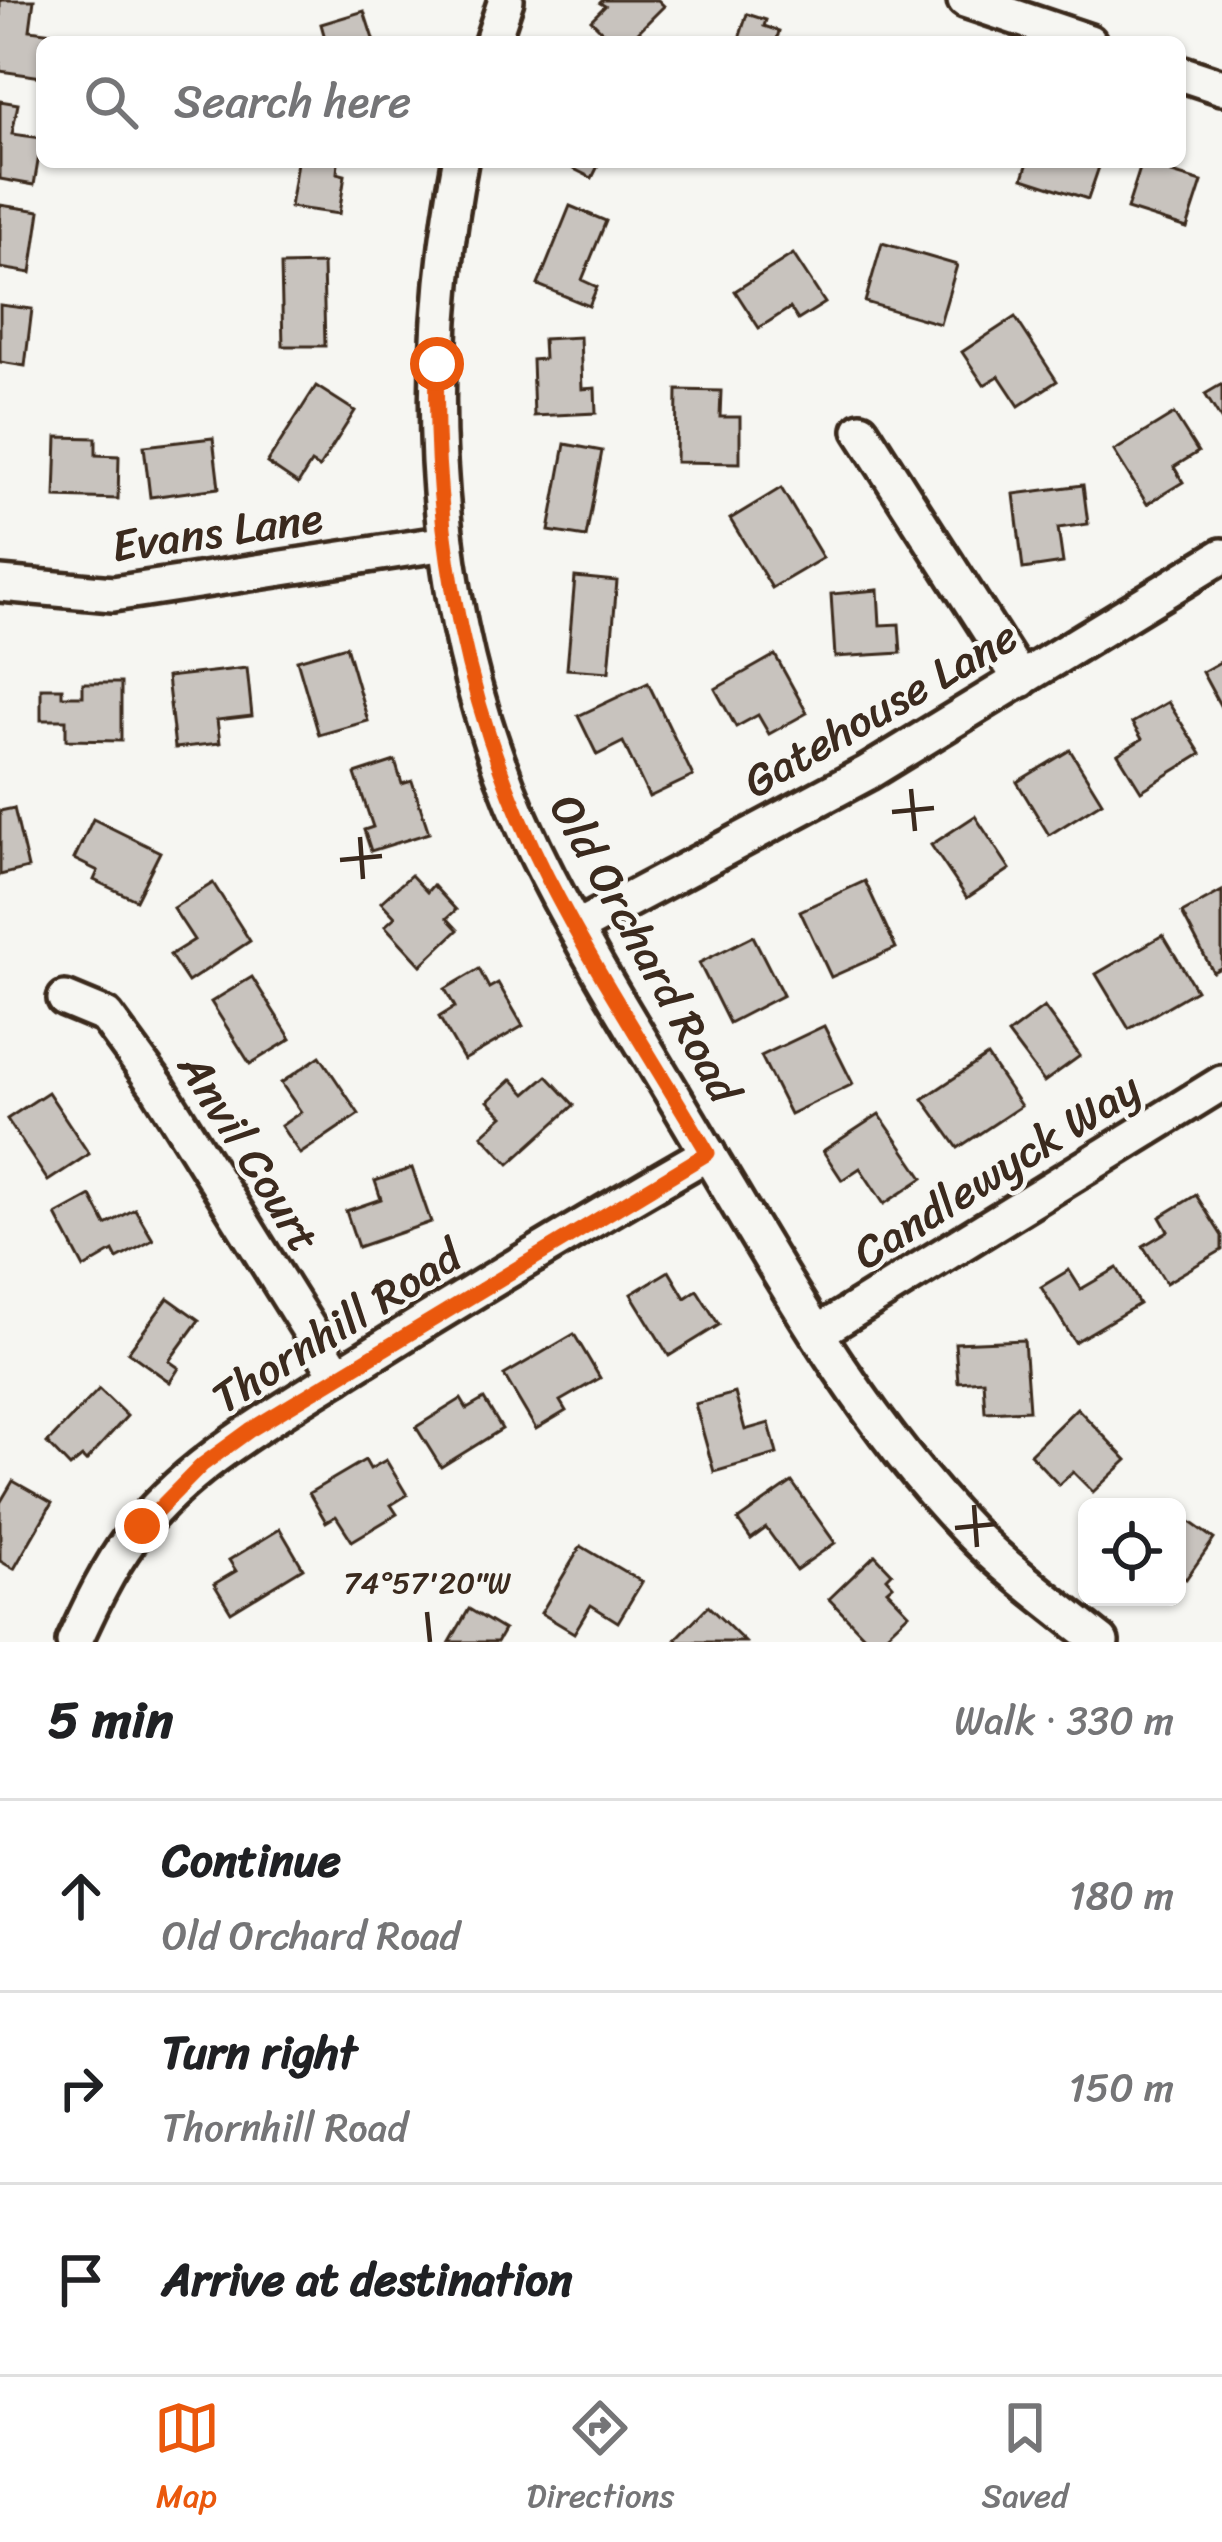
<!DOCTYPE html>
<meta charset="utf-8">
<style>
:root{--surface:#fff;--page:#f6f6f6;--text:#202124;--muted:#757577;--line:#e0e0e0;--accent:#ea580c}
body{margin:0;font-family:Sriracha,sans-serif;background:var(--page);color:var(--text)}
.controls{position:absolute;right:36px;bottom:36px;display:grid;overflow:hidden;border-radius:18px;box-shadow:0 3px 9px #0004}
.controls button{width:108px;height:108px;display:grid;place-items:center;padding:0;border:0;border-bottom:3px solid var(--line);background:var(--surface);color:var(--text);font:60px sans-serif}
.stop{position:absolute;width:36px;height:36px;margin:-27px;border:9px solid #ea580c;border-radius:50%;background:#fff}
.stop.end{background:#ea580c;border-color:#fff;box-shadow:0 3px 12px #0008}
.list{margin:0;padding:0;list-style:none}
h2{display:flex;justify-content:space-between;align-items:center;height:156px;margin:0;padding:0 48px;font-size:51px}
h2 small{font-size:39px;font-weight:400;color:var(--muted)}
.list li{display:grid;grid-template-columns:78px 1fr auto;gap:36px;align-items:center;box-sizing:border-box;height:192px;padding:0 48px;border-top:3px solid var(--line)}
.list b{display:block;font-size:45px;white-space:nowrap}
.list p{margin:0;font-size:39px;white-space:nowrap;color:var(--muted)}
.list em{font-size:39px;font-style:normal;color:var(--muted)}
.icon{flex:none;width:66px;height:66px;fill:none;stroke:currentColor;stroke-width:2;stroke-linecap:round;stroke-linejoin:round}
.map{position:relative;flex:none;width:1222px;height:1642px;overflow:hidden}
.search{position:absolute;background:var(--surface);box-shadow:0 3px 9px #0004;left:36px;right:36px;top:36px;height:132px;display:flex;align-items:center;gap:30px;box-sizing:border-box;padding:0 42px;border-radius:18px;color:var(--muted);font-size:45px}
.sheet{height:732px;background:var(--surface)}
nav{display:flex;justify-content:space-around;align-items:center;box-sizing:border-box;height:168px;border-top:3px solid var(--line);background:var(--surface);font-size:33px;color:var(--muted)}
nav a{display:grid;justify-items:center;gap:6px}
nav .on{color:var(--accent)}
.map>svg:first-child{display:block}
.building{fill:#c8c3be;stroke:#3b2a1e;stroke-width:3}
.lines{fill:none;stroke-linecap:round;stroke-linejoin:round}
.minor-casing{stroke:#3b2a1e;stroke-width:42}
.minor{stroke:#f6f6f2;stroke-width:33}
.route{stroke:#ea580c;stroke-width:15}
.ticks{fill:none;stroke:#3b2a1e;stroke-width:4.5}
.labels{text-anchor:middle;stroke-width:9;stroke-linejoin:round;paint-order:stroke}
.street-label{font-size:45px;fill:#3b2a1e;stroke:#f6f6f2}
.ticks-label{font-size:30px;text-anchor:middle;fill:#3b2a1e;stroke:#f6f6f2;stroke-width:9;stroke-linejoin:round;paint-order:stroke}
</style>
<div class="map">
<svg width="1222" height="1642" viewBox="0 0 1222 1642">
<rect width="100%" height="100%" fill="#f6f6f2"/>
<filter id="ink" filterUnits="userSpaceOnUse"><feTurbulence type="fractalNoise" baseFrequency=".00833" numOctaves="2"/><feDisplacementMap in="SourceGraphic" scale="24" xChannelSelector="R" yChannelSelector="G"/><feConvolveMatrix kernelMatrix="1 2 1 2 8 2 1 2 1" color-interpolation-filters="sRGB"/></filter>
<g filter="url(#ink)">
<!-- building -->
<g class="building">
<polygon points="0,0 34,0 30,30 53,33 52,42 42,42 42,77 0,71"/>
<polygon points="603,0 658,0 664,6 628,42 613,42 591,20 605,6 600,3"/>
<polygon points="364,11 374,42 326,42 321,24"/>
<polygon points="747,14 766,20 764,26 779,31 777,39 787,42 738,42"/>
<polygon points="0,101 18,104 12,134 42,138 34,185 0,179"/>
<polygon points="297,162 338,162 337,173 345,175 339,214 290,207"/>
<polygon points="560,162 600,162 592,178"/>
<polygon points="1028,162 1107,162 1105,166 1100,164 1088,199 1023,178"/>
<polygon points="1142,162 1176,162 1172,173 1202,182 1187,228 1127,209"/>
<polygon points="0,205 40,211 31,273 0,268"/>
<polygon points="570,206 606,221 582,280 597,287 589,306 538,285"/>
<polygon points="882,243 957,265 940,324 865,302"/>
<polygon points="793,254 825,303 798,320 790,308 759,328 735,291"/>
<polygon points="323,264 325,346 283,346 281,265"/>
<polygon points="0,305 32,309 25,366 0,362"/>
<polygon points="1015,317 1057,381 1019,406 999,376 984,385 962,352"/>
<polygon points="580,337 582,389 595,388 596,413 534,416 532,360 544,359 543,339"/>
<polygon points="1222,384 1222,421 1205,394"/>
<polygon points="316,386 355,411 319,468 311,463 298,484 267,463"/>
<polygon points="677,390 721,391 720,417 740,417 740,463 676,462"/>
<polygon points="1174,414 1198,452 1174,467 1183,482 1147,504 1114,451"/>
<polygon points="57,437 96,438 96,455 119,456 118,499 55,497"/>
<polygon points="213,438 219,488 150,497 144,446"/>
<polygon points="565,444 602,451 586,537 549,531"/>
<polygon points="1083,485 1088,524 1058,528 1063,563 1023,569 1014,494"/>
<polygon points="781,488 823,558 772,588 730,519"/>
<polygon points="575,577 617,581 609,672 567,669"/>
<polygon points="878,590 880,625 899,624 901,653 835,657 831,594"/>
<polygon points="346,646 368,721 319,735 297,660"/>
<polygon points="775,655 807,713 769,734 758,715 736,727 715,689"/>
<polygon points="1222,661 1222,709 1202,672"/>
<polygon points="247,668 252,716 217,720 220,743 175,748 167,677"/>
<polygon points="83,683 121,683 121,741 66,740 66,720 41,720 41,688 62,688 62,696 83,696"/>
<polygon points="648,683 693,776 649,797 623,742 597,755 578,716"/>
<polygon points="1168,702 1201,754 1141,791 1118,754 1142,739 1132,723"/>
<polygon points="1070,750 1102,802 1049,835 1017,782"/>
<polygon points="395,761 402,784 412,781 429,833 371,851 364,830 373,827 355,774"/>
<polygon points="14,808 28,868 0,875 0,811"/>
<polygon points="975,816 1010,869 967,898 931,845"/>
<polygon points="93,819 160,852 136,900 94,880 98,871 74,859"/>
<polygon points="411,875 427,892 433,885 456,910 447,918 458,930 421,965 385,926 395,917 381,902"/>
<polygon points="865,881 896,948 831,977 800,911"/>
<polygon points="213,883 250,941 188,982 170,955 194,940 173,908"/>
<polygon points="1222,891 1222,967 1213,972 1182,913"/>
<polygon points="1163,935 1196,990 1129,1029 1096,974"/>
<polygon points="753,936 783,995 729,1023 699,963"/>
<polygon points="479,969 489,988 498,983 523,1026 464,1060 439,1017 455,1007 445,989"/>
<polygon points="252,977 291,1039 250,1064 211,1002"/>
<polygon points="1044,1007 1080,1056 1044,1082 1008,1034"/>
<polygon points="824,1026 853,1084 790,1114 761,1056"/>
<polygon points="320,1056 359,1114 300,1154 281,1126 301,1112 281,1083"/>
<polygon points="987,1056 1021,1106 958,1148 923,1099"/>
<polygon points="547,1076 574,1105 509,1164 482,1135 503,1116 488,1101 512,1079 526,1094"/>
<polygon points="48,1092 89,1154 48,1181 7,1119"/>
<polygon points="879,1114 923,1178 884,1204 860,1168 842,1180 823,1151"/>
<polygon points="412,1168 431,1222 358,1247 346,1211 381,1199 375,1181"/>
<polygon points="1196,1195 1222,1236 1222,1250 1166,1283 1143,1246 1168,1231 1160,1217"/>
<polygon points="91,1196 106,1225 135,1209 153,1240 117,1259 113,1251 84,1268 56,1215"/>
<polygon points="1117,1268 1139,1304 1075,1342 1041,1287 1069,1270 1081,1289"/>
<polygon points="669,1271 685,1298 697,1290 719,1325 669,1356 631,1294"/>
<polygon points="168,1298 199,1320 169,1361 179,1368 170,1382 128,1352"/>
<polygon points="574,1334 600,1378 560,1401 566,1411 536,1429 504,1375"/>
<polygon points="1024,1340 1029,1410 985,1412 983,1380 958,1382 955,1343"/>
<polygon points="99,1389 127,1416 86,1461 82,1457 70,1467 47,1443"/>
<polygon points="735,1393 745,1430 769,1423 777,1454 714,1472 695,1404"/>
<polygon points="461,1399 467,1409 484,1399 502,1429 441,1467 416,1427"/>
<polygon points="1077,1408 1127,1460 1093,1492 1073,1472 1059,1485 1030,1454"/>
<polygon points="365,1460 370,1469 386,1460 407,1495 391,1505 397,1514 352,1541 336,1516 326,1522 309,1493"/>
<polygon points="13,1481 52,1503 14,1569 0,1561 0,1503"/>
<polygon points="792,1482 835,1543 796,1570 766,1528 751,1539 738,1520"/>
<polygon points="1177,1513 1214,1539 1186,1579 1177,1573"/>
<polygon points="280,1529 303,1568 231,1612 214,1584 236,1571 229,1560"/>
<polygon points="581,1546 642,1582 618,1622 591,1605 574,1633 541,1613"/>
<polygon points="875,1555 892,1573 887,1578 893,1585 887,1590 909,1613 878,1642 870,1642 829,1599"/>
<polygon points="708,1606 745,1642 679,1642 676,1639"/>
<polygon points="469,1609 504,1630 497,1642 450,1642"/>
</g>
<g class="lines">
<defs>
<g id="minor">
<polyline points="965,0 1089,42"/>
<polyline points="492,42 506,0"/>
<polyline points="1180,73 1222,87"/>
<path d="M460,162C415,403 434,657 548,877C596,971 654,1061 707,1152C785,1283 862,1421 969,1531C1009,1572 1056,1606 1101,1642"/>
<polyline points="861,430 1021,680"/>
<polyline points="0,584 113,594 446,543"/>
<polyline points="576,928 867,773 1222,556"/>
<polyline points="65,999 106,1016 157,1086 338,1376"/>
<polyline points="817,1333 1222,1083"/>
<path d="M74,1642C90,1607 108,1569 131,1538C184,1466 273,1417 347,1370C466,1295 586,1223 708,1153"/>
</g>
</defs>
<!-- minor casing -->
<use href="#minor" class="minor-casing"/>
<!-- minor -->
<use href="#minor" class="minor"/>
</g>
</g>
<g class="lines" filter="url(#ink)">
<!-- route -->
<path class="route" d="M142,1526L202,1465L250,1430L708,1153C654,1061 595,971 547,877C467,718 432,541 437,364"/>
</g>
<!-- ticks -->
<path class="ticks" d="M911,789L915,831M892,812L934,808M360,837L363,879M340,860L382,856M974,1505L977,1547M955,1528L996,1524M427,1612L430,1642"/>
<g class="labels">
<!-- street labels -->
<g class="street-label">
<text transform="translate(217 531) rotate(-8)" y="16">Evans Lane</text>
<text transform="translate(880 708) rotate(-30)" y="16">Gatehouse Lane</text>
<text transform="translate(646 948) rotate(61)" y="16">Old Orchard Road</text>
<text transform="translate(250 1152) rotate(58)" y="16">Anvil Court</text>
<text transform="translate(996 1170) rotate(-32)" y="16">Candlewyck Way</text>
<text transform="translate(336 1326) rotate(-32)" y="16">Thornhill Road</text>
</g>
</g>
<g class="ticks-label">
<text x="427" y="1593">74°57'20"W</text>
</g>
</svg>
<div class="controls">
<button><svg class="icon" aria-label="locate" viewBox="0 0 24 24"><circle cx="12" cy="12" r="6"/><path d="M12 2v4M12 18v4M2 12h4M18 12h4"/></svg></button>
</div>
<div class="stop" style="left:437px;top:364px"></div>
<div class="stop end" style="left:142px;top:1526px"></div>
<div class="search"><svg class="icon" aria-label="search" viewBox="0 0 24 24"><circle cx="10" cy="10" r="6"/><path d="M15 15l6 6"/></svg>Search here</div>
</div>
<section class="sheet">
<h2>5 min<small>Walk · 330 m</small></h2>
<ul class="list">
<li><svg class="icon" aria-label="ahead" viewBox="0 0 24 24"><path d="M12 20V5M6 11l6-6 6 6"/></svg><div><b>Continue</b><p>Old Orchard Road</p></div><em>180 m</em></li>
<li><svg class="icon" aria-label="right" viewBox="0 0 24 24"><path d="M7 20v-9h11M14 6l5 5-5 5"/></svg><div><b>Turn right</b><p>Thornhill Road</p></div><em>150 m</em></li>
<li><svg class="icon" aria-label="arrive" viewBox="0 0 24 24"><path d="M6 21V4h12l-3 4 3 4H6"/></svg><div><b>Arrive at destination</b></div></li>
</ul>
</section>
<nav>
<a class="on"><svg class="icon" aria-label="map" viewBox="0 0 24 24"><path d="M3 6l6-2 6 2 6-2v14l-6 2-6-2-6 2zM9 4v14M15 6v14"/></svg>Map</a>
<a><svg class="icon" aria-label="directions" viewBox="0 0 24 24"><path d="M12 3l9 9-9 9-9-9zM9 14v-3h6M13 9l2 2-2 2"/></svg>Directions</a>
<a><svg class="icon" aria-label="saved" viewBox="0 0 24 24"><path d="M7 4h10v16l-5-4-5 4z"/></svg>Saved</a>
</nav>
